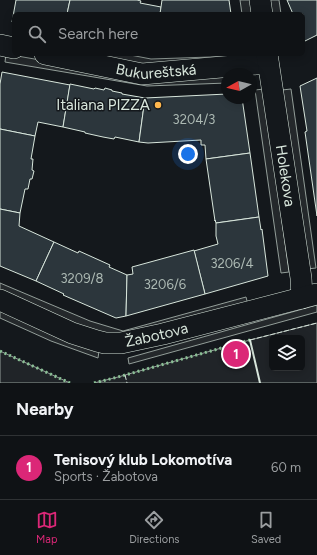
<!DOCTYPE html>
<meta charset="utf-8">
<style>
:root{--surface:#0f1215;--page:#1d2022;--text:#f1f3f6;--muted:#9b9ea0;--line:#2f3234;--accent:#db2777}
body{margin:0;font-family:Figtree,sans-serif;background:var(--page);color:var(--text)}
.controls{position:absolute;right:12px;bottom:12px;display:grid;overflow:hidden;border-radius:6px;box-shadow:0 2px 10px #0003}
.controls button{width:36px;height:36px;display:grid;place-items:center;padding:0;border:0;border-bottom:1px solid var(--line);background:var(--surface);color:var(--text);font:20px sans-serif}
.compass{position:absolute;left:221px;top:68px;width:36px;height:36px;border-radius:50%;background:var(--surface);box-shadow:0 2px 10px #0003;rotate:262deg}
.you{position:absolute;left:188px;top:154px;width:14px;height:14px;margin:-10px;border:3px solid #fff;border-radius:50%;background:#1a73e8;box-shadow:0 0 0 6px #1a73e833}
.badge{display:grid;place-items:center;width:26px;height:26px;border-radius:50%;background:var(--accent);color:#fff;font-size:13px;font-weight:700}
.pin{position:absolute;translate:-50% -50%;border:2px solid #fff;box-shadow:0 1px 4px #0006}
.list{margin:0;padding:0;list-style:none}
h2{display:flex;justify-content:space-between;align-items:center;height:52px;margin:0;padding:0 16px;font-size:17px}
h2 small{font-size:13px;font-weight:400;color:var(--muted)}
.list li{display:grid;grid-template-columns:26px 1fr auto;gap:12px;align-items:center;box-sizing:border-box;height:64px;padding:0 16px;border-top:1px solid var(--line)}
.list b{display:block;font-size:15px;white-space:nowrap}
.list p{margin:0;font-size:13px;white-space:nowrap;color:var(--muted)}
.list em{font-size:13px;font-style:normal;color:var(--muted)}
.icon{flex:none;width:22px;height:22px;fill:none;stroke:currentColor;stroke-width:2;stroke-linecap:round;stroke-linejoin:round}
.map{position:relative;flex:none;width:317px;height:383px;overflow:hidden}
.search{position:absolute;background:var(--surface);box-shadow:0 2px 10px #0003;left:12px;right:12px;top:12px;height:44px;display:flex;align-items:center;gap:10px;box-sizing:border-box;padding:0 14px;border-radius:6px;color:var(--muted);font-size:15px}
.sheet{height:116px;background:var(--surface)}
nav{display:flex;justify-content:space-around;align-items:center;box-sizing:border-box;height:56px;border-top:1px solid var(--line);background:var(--surface);font-size:11px;color:var(--muted)}
nav a{display:grid;justify-items:center;gap:2px}
nav .on{color:var(--accent)}
.map>svg:first-child{display:block}
.green{fill:#202428;stroke:#939e99;fill-rule:evenodd}
.parking{fill:#24282b;stroke:#939e99}
.building{fill:#2c363c;stroke:#d8e6dc}
.lines{fill:none;stroke-linecap:round;stroke-linejoin:round}
.minor-casing{stroke:#d8e6dc;stroke-width:22}
.minor{stroke:#14181c;stroke-width:21}
.hedge{stroke:#8ac095;stroke-width:3;stroke-dasharray:2 3;stroke-linecap:butt}
.fence{stroke:#d8e6dc;stroke-width:1;stroke-dasharray:5 2;stroke-linecap:butt}
.wall{stroke:#d8e6dc;stroke-width:2}
.poi-dot{fill:#ffb74d;stroke:#14181c;stroke-width:1.5}
.labels{text-anchor:middle;stroke-width:3;stroke-linejoin:round;paint-order:stroke}
.number-label{font-size:13px;fill:#adbab4}
.street-label{font-size:15px;fill:#d8e6dc;stroke:#14181c}
.poi-label{font-size:15px;fill:#d8e6dc;stroke:#14181c;text-anchor:end}
</style>
<div class="map">
<svg width="317" height="383" viewBox="0 0 317 383">
<rect width="100%" height="100%" fill="#14181c"/>
<!-- green -->
<g class="green">
<path d="M317,323V383H94L118,377L250,340ZM272,338H302V368H272Z"/>
<polygon points="0,351 70,383 0,383"/>
</g>
<!-- parking -->
<g class="parking">
<polygon points="240,0 250,0 252,14 242,14"/>
<polygon points="268,0 279,0 281,14 270,14"/>
<polygon points="6,54 148,79 227,75 227,83 147,86 5,62"/>
<polygon points="87,54 125,54 151,59 240,56 150,66"/>
<polygon points="264,89 289,272 281,273 255,90"/>
<polygon points="291,89 316,268 307,269 282,90"/>
<polygon points="0,283 90,321 123,331 246,297 248,305 122,337 87,329 0,290"/>
<polygon points="317,305 317,312 129,364 128,358"/>
<polygon points="0,311 99,351 98,358 51,341 0,318"/>
</g>
<!-- building -->
<g class="building">
<polygon points="16,0 70,0 67,14 14,14 14,22 12,22"/>
<polygon points="70,0 137,0 141,1 140,3 161,7 160,14 67,14"/>
<polygon points="162,0 229,0 231,14 160,14"/>
<polygon points="287,0 317,0 317,35 305,41 303,37 303,14 293,14"/>
<polygon points="2,72 70,85 63,127 38,122 35,136 0,129 0,84"/>
<polygon points="317,78 317,216 305,132 307,131 300,86"/>
<polygon points="70,84 94,89 95,88 104,90 105,88 112,90 112,91 122,93 122,94 145,98 139,142 115,137 114,139 103,137 85,133 85,132 63,127"/>
<polygon points="227,94 227,98 242,98 250,153 206,159 205,145 201,145 201,140 148,143 139,142 145,98"/>
<polygon points="0,129 35,136 31,159 33,159 32,170 34,171 32,179 30,179 28,189 25,189 20,213 0,209"/>
<polygon points="250,153 259,217 216,223 215,220 215,221 206,159"/>
<polygon points="0,209 20,213 19,226 54,242 36,281 0,266"/>
<polygon points="259,217 261,230 262,229 268,276 205,294 194,251 218,244 216,236 216,223"/>
<polygon points="54,242 78,253 79,251 110,265 109,267 127,275 126,316 116,318 63,295 64,294 36,281"/>
<polygon points="194,250 205,294 126,316 127,275 133,274 132,267"/>
</g>
<g class="lines">
<defs>
<g id="minor">
<polyline points="260,0 262,14"/>
<polyline points="0,45 14,48"/>
<path id="s1" d="M45,54L142,74L268,63"/>
<path id="s2" d="M267,54L301,278L302,298"/>
<path id="s3" d="M0,300L72,333L97,341L105,343H121L163,334L317,294"/>
</g>
</defs>
<!-- minor casing -->
<use href="#minor" class="minor-casing"/>
<!-- minor -->
<use href="#minor" class="minor"/>
<!-- hedge -->
<g class="hedge">
<polyline points="0,351 70,383"/>
<polyline points="94,383 118,377 250,340"/>
</g>
<!-- fence -->
<g class="fence">
<polyline points="250,340 317,323"/>
<polyline points="125,375 127,383"/>
</g>
<!-- wall -->
<polyline class="wall" points="250,340 260,383"/>
</g>
<!-- markers -->
<circle class="poi-dot" cx="158" cy="105" r="4"/>
<g class="labels">
<!-- number labels -->
<g class="number-label">
<text x="194" y="124">3204/3</text>
<text x="232" y="268">3206/4</text>
<text x="82" y="283">3209/8</text>
<text x="165" y="289">3206/6</text>
</g>
<!-- street labels -->
<g class="street-label">
<text dy="5" stroke="none"><textPath href="#s1" startOffset="113">Bukureštská</textPath></text>
<text dy="5" stroke="none"><textPath href="#s2" startOffset="123">Holekova</textPath></text>
<text dy="5" stroke="none"><textPath href="#s3" startOffset="166">Žabotova</textPath></text>
</g>
<!-- poi labels -->
<g class="poi-label">
<text x="150" y="110">Italiana PIZZA</text>
</g>
</g>
</svg>
<div class="controls">
<button><svg class="icon" aria-label="layers" viewBox="0 0 24 24"><path d="M12 4l9 5-9 5-9-5zM3 14l9 5 9-5"/></svg></button>
</div>
<svg class="compass" viewBox="-18 -18 36 36"><path d="M0-13l5 13h-10z" fill="#e53935"/><path d="M0 13l5-13h-10z" fill="#9b9ea0"/></svg>
<div class="you"></div>
<div class="pin badge" style="left:236px;top:354px">1</div>
<div class="search"><svg class="icon" aria-label="search" viewBox="0 0 24 24"><circle cx="10" cy="10" r="6"/><path d="M15 15l6 6"/></svg>Search here</div>
</div>
<section class="sheet">
<h2>Nearby<small></small></h2>
<ul class="list">
<li><span class="badge">1</span><div><b>Tenisový klub Lokomotíva</b><p>Sports · Žabotova</p></div><em>60 m</em></li>
</ul>
</section>
<nav>
<a class="on"><svg class="icon" aria-label="map" viewBox="0 0 24 24"><path d="M3 6l6-2 6 2 6-2v14l-6 2-6-2-6 2zM9 4v14M15 6v14"/></svg>Map</a>
<a><svg class="icon" aria-label="directions" viewBox="0 0 24 24"><path d="M12 3l9 9-9 9-9-9zM9 14v-3h6M13 9l2 2-2 2"/></svg>Directions</a>
<a><svg class="icon" aria-label="saved" viewBox="0 0 24 24"><path d="M7 4h10v16l-5-4-5 4z"/></svg>Saved</a>
</nav>
